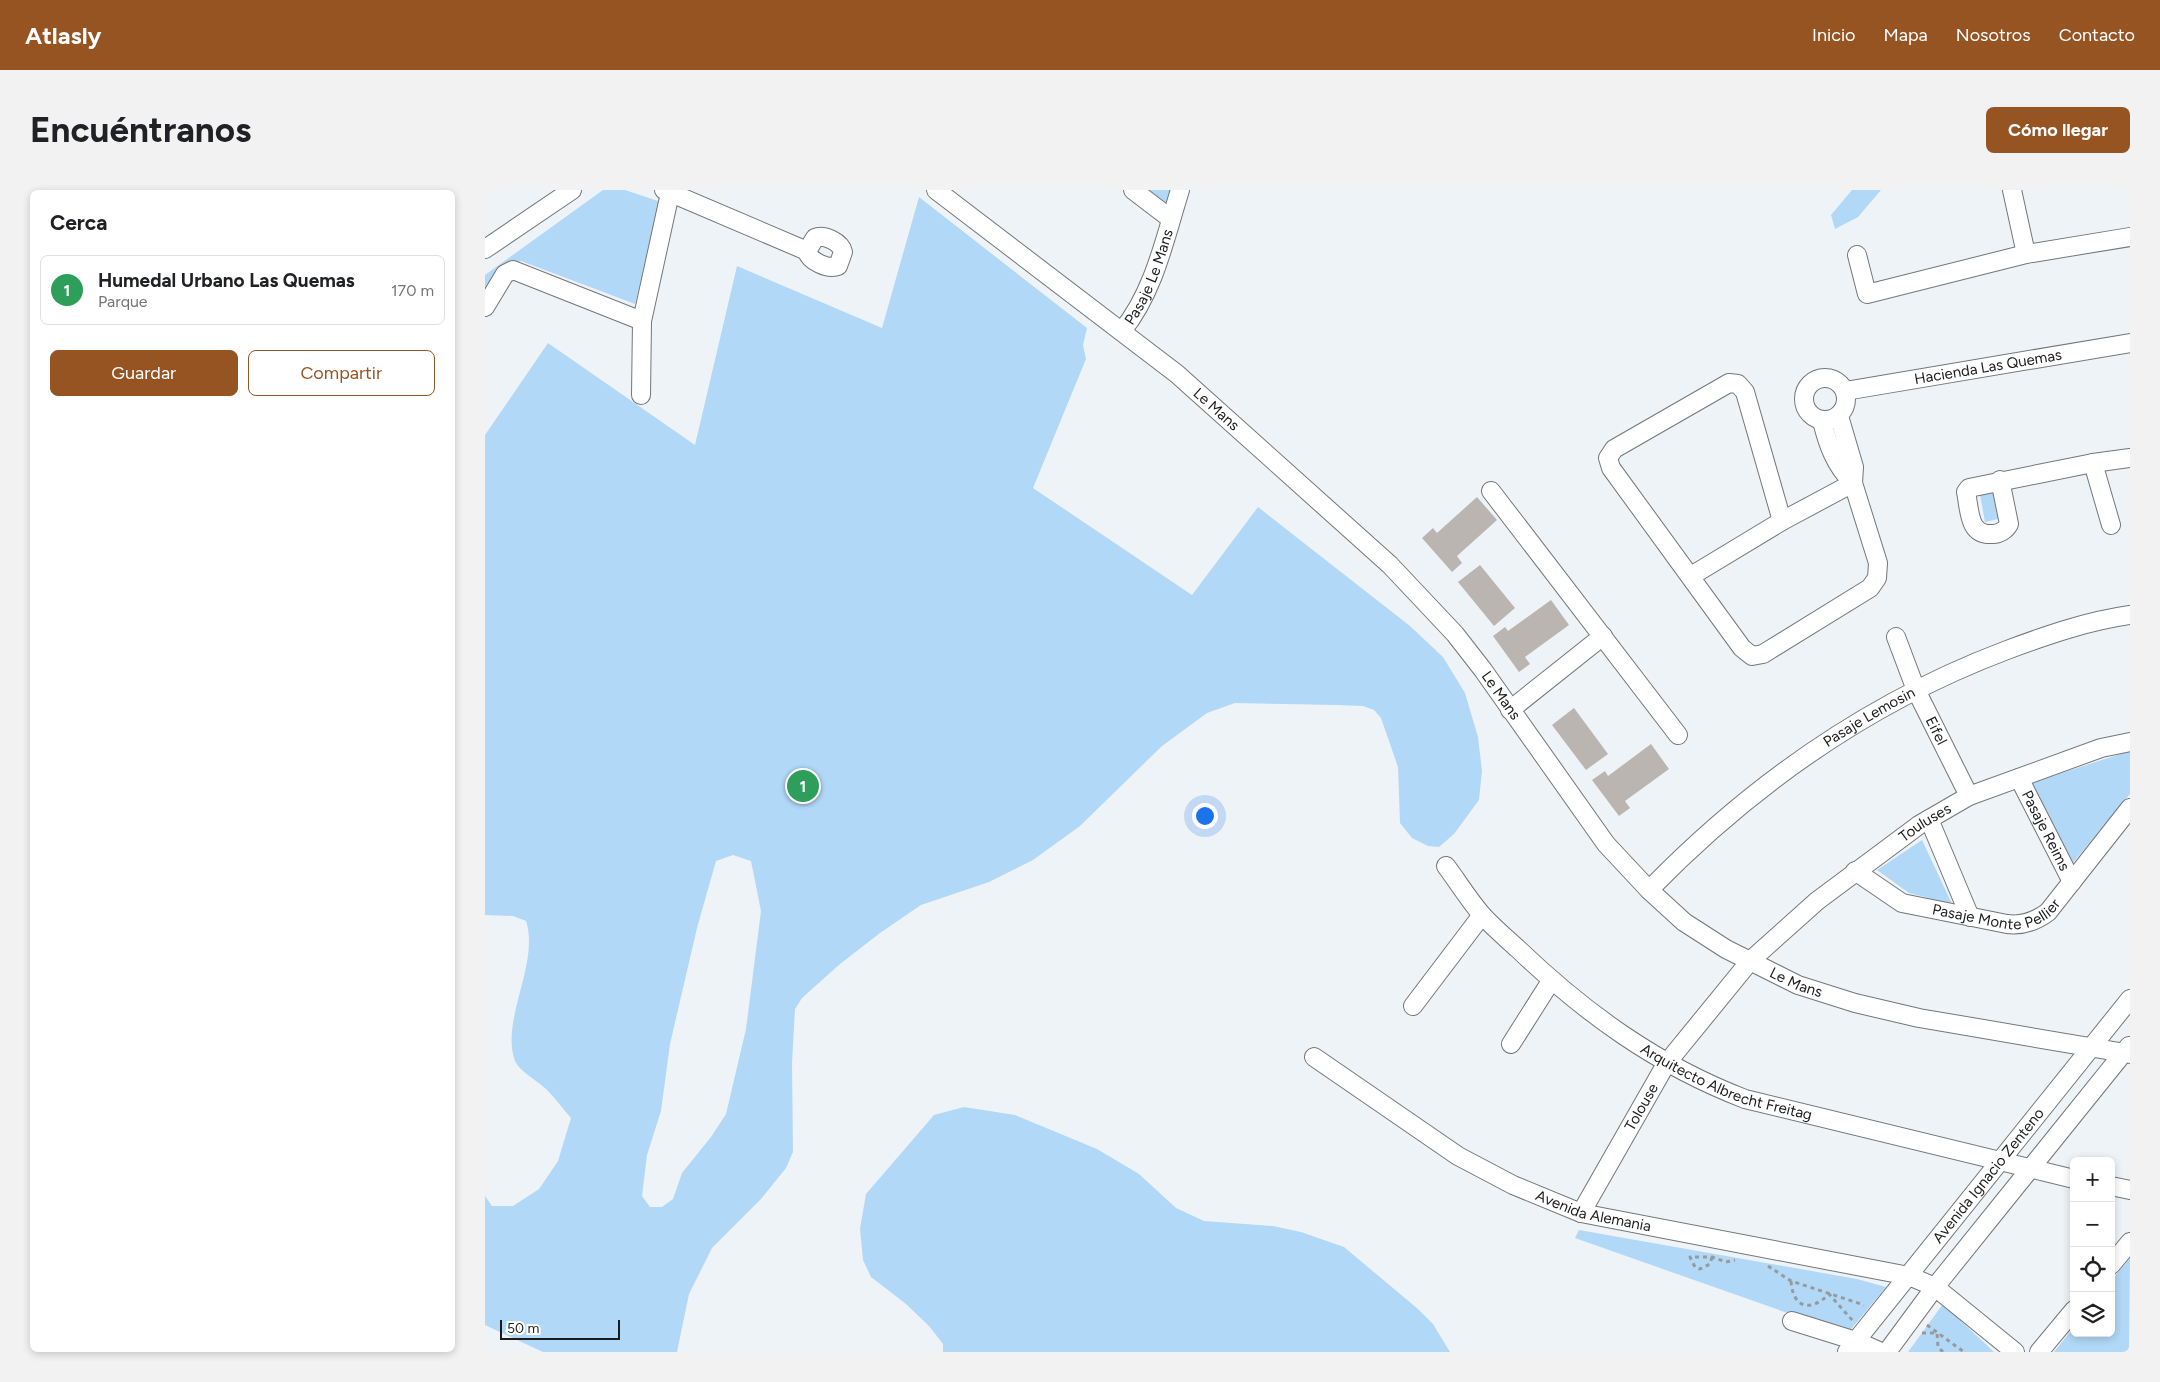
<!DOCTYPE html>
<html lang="es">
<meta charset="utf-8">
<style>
:root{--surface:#fff;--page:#f2f2f2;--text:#202124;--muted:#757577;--line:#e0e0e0;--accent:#975423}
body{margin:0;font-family:Figtree,sans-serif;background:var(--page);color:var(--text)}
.controls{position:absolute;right:15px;bottom:15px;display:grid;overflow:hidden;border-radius:8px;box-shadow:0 2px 8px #0003}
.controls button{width:45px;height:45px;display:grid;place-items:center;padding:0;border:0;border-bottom:1px solid var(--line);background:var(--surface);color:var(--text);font:25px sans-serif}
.scale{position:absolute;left:15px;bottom:12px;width:120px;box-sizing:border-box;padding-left:5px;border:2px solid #1a1b1d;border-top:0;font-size:14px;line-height:18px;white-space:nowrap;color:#1a1b1d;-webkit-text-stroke:4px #fff;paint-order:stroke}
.you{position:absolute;left:719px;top:625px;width:18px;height:18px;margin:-12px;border:4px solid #fff;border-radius:50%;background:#1a73e8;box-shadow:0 0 0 8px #1a73e833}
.badge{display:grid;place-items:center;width:32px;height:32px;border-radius:50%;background:var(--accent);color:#fff;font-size:16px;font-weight:700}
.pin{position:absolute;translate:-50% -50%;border:2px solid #fff;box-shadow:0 1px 5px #0006}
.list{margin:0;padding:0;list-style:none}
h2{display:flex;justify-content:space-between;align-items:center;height:65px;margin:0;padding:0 20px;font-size:21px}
h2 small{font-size:16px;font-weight:400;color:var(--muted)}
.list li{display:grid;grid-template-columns:32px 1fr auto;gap:15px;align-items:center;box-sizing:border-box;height:70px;margin:0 10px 10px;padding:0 10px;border:1px solid var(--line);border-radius:8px}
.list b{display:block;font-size:19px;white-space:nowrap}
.list p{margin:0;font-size:16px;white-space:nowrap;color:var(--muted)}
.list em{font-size:16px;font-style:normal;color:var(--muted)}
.actions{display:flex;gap:10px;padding:15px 20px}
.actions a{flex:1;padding:11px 0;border:1px solid var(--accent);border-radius:8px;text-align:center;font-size:18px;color:var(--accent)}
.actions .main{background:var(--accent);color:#fff}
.icon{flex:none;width:28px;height:28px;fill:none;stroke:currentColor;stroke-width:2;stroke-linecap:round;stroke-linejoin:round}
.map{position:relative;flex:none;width:1645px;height:1162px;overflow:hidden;border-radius:8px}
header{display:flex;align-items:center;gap:30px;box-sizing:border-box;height:70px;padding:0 25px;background:var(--accent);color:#fff}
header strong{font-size:24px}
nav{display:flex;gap:28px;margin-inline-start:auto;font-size:18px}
.intro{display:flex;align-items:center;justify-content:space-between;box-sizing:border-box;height:120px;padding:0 30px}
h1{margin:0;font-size:35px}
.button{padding:12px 22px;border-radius:8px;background:var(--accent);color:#fff;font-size:18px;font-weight:700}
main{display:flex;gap:30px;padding:0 30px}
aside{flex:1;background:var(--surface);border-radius:8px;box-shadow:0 2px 8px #0003}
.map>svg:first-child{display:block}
.green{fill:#b2d8f7;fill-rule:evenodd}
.building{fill:#bab5b1}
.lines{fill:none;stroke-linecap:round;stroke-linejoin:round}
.minor-casing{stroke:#73777a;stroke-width:20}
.path{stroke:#979a9d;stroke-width:3;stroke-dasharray:4 4;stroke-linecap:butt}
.minor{stroke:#fff;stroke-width:18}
.labels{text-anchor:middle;stroke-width:4;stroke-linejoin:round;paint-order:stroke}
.street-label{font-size:15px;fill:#1a1b1d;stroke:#fff}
</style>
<header>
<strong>Atlasly</strong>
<nav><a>Inicio</a><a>Mapa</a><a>Nosotros</a><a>Contacto</a></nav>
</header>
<div class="intro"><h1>Encuéntranos</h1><a class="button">Cómo llegar</a></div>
<main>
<aside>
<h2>Cerca<small></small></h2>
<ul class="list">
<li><span class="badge" style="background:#2e9e5b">1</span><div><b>Humedal Urbano Las Quemas</b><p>Parque</p></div><em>170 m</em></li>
</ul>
<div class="actions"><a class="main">Guardar</a><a>Compartir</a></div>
</aside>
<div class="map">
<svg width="1645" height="1162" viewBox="0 0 1645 1162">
<rect width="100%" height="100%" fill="#eef3f7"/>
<!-- green -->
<g class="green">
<polygon points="118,0 140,0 176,12 150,114 36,71 18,77 0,112 0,85"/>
<polygon points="655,0 692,0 684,22"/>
<polygon points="1367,0 1396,0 1373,27 1350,39 1346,25"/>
<path d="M434,7L602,138L598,155L601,169L548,298L707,405L773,317L925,436L958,467L980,503L993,547L997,581L994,610L969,644L954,657L943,656L927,648L915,633L913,577L896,528L889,520L878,516L852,515L750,513L722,523L677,556L595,636L548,670L504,692L436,715L395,743L355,774L317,808L310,819L307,873L308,962L301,978L276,1009L227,1058L204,1104L192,1162H58L0,1135V1006L7,1016H28L54,999L73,971L86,928C78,919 70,908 61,899C53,891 34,881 30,871C15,830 55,774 41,731L28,726L0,725V245L63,153L210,255L252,76L397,138ZM248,665L266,671L276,721L261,839L241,924L226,947L197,983L188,1009L177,1017H165L157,1006L162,965L176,921L185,854L212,738L231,671Z"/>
<polygon points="1515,295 1522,327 1500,332 1494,299"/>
<polygon points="1645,561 1645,604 1586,675 1542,594"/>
<polygon points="1437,650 1467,714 1424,703 1392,680"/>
<polygon points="479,917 530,925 612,959 654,984 691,1018 719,1031 788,1036 816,1042 859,1057 933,1119 948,1134 965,1162 458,1162 458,1154 444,1136 421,1114 386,1087 378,1070 375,1039 381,1004 449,925"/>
<polygon points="1094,1040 1372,1089 1401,1097 1362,1144 1090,1048"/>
<polygon points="1645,1068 1644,1162 1569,1162 1589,1137 1589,1143 1626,1143 1626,1091"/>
<polygon points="1458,1114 1509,1162 1423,1162"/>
</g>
<!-- building -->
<g class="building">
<polygon points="992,307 1012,330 972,366 977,373 967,382 937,348 948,338 952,343"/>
<polygon points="995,375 1030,418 1009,436 973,392"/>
<polygon points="1066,410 1084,435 1040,467 1045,474 1034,482 1008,446 1020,437 1023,441"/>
<polygon points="1089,518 1123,564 1101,580 1067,535"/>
<polygon points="1166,554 1184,579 1140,611 1145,618 1134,626 1107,590 1120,581 1123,586"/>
</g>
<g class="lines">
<defs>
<g id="minor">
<path d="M179,0L322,61C324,71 343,80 353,76L358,62C356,52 339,44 330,48L322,61"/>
<path id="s1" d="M451,0L692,184L905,375L970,444L998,480L1121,654L1164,700L1199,732L1241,759L1313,795L1370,813L1434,828L1645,864"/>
<polyline points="648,0 686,29"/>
<polyline points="0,59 87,0"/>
<polyline points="1541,64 1645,47"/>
<polyline points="1372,65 1382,104 1541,64 1527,0"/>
<polyline points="0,117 20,84 28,80 157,131"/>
<path id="s2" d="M637,141C669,102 680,48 695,0"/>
<circle cx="1340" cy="209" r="21"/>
<path id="s3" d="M1360,201L1645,153"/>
<polyline points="156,205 157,131 185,3"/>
<polyline points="1354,226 1369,277 1368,293 1393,373 1392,388 1385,398 1278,464 1267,466 1257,458 1126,278 1123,268 1129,259 1244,193 1253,194 1260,202 1297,331 1368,293"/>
<path d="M1337,231C1343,255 1350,275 1368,293"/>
<polyline points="1608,273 1626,335"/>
<path d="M1515,290L1524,334C1521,340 1514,344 1508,344C1483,346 1485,321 1481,302L1484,298L1608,273L1645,268"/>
<polyline points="1006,301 1193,545"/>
<polyline points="1206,386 1297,331"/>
<path id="s4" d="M1411,447L1431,500L1484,606"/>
<polyline points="1025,520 1118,446"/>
<path id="s5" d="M1534,588L1587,692"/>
<polyline points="1444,629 1485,727"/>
<path id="s6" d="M961,676C973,692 984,710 997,725C1008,737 1021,748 1033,759C1101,824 1172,875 1260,909L1589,989"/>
<path id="s7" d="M1370,681L1417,713L1522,734C1538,736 1551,731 1563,722L1645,618"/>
<path id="s8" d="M1164,700C1266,595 1384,512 1522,460C1562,445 1603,431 1645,425"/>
<polyline points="928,816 997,725"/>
<polyline points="1026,854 1066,791"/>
<path id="s9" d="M829,867L973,966L1028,995L1096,1023L1424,1086L1450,1097L1530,1162"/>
<polyline points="1626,996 1645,1000"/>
<path id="s10" d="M1096,1023L1181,874L1265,771L1332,711L1434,635L1484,606L1616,558L1645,552"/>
<polyline points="1626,1075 1645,1052"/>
<polyline points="1307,1131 1371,1151 1396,1162"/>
<path id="s11" d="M1362,1162L1645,809"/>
<polyline points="1402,1162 1450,1097 1644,856"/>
<polyline points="1554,1162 1589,1120"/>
</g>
</defs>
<!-- minor casing -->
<use href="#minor" class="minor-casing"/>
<!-- path -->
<g class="path">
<polyline points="1227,1067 1225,1074 1215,1079 1210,1077 1205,1067 1227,1067 1241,1072 1250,1070"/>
<polyline points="1283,1076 1306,1091 1379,1115"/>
<path d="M1306,1091C1308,1119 1326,1122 1344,1104L1368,1131"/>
<polyline points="1442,1135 1479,1162"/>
<polyline points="1437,1143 1452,1143 1453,1157 1458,1162"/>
</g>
<!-- minor -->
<use href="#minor" class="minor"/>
</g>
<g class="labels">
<!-- street labels -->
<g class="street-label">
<text dy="5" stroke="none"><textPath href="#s2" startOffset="61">Pasaje Le Mans</textPath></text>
<text dy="5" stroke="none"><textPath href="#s3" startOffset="145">Hacienda Las Quemas</textPath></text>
<text dy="5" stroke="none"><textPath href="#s1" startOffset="356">Le Mans</textPath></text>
<text dy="5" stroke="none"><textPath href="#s1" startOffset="761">Le Mans</textPath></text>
<text dy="5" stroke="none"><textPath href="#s8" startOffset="281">Pasaje Lemosin</textPath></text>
<text dy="5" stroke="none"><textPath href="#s4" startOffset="102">Eifel</textPath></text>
<text dy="5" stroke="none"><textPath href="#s10" startOffset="528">Touluses</textPath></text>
<text dy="5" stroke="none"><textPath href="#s5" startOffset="59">Pasaje Reims</textPath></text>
<text dy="5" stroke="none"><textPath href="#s7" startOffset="155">Pasaje Monte Pellier</textPath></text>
<text dy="5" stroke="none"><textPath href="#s1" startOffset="1181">Le Mans</textPath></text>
<text dy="5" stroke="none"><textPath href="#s6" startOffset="361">Arquitecto Albrecht Freitag</textPath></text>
<text dy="5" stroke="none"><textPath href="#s10" startOffset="122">Tolouse</textPath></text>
<text dy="5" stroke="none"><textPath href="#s11" startOffset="226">Avenida Ignacio Zenteno</textPath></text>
<text dy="5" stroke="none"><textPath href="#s9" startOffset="322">Avenida Alemania</textPath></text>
</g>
</g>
</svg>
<div class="controls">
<button>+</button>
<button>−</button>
<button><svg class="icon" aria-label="locate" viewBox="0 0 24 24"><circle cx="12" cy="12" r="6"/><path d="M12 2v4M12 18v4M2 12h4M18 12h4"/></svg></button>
<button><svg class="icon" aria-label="layers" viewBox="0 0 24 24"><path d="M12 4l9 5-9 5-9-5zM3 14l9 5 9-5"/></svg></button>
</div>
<div class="scale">50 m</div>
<div class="you"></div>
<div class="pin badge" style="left:318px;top:596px;background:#2e9e5b">1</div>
</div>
</main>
